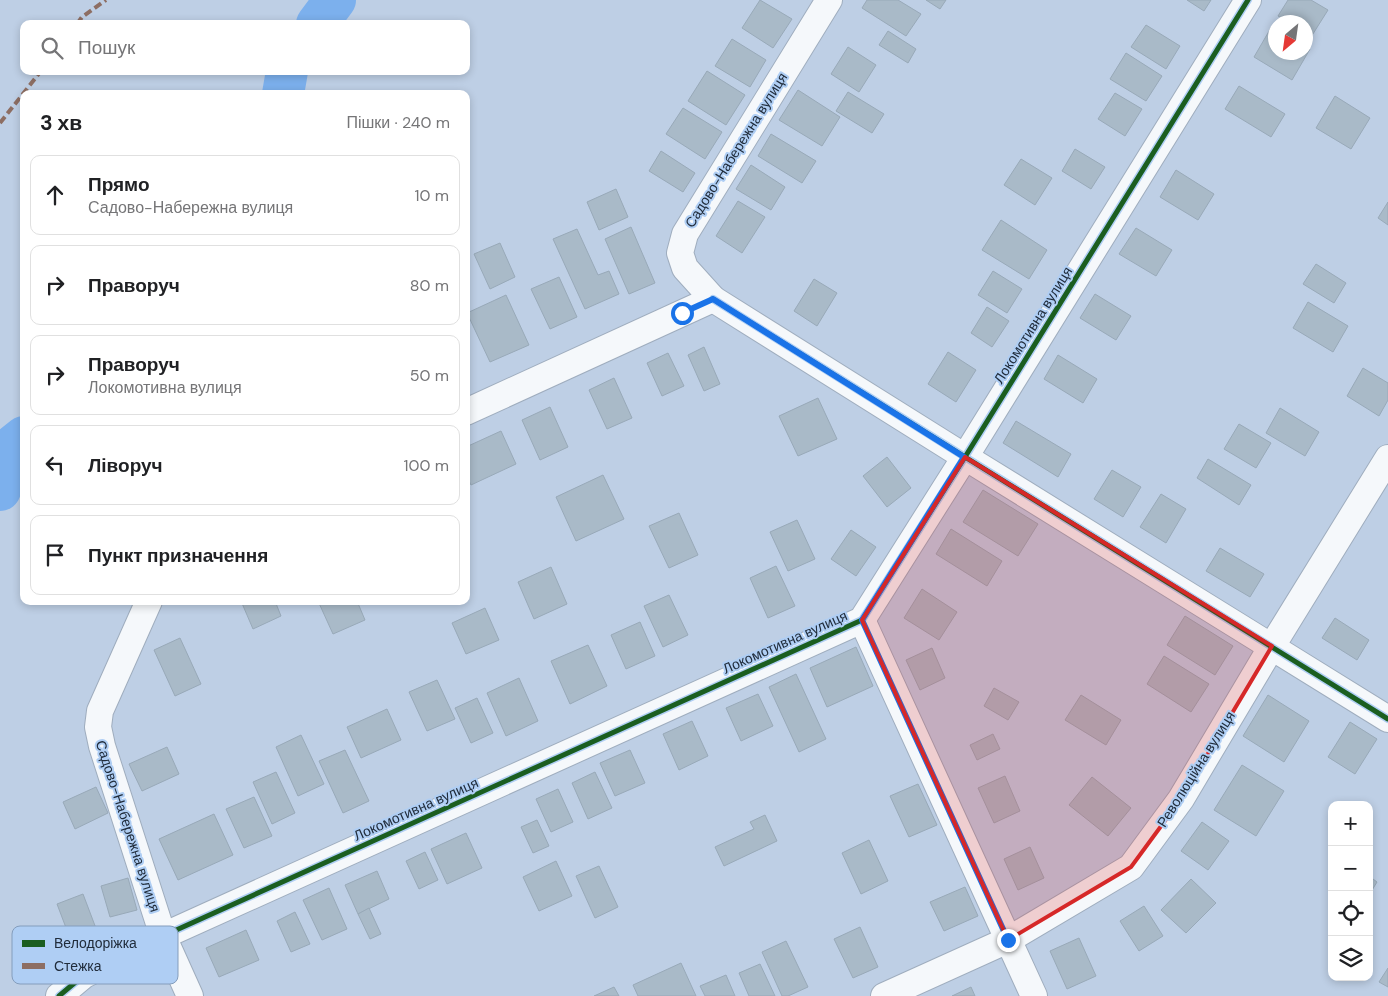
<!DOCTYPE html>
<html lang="uk">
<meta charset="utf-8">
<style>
:root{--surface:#fff;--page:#f6f6f6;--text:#202124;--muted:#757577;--line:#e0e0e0}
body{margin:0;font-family:"DM Sans",sans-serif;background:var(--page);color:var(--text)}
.controls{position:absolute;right:15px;bottom:15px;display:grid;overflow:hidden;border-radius:10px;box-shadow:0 2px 8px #0003}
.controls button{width:45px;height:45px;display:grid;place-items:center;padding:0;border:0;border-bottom:1px solid var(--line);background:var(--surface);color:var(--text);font:25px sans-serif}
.compass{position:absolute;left:1268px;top:15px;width:45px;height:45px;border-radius:50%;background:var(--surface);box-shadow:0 2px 8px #0003;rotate:209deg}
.stop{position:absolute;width:15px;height:15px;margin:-11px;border:4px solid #1a73e8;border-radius:50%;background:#fff}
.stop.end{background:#1a73e8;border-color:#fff;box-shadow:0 1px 5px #0008}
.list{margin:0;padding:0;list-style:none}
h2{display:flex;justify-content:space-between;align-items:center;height:65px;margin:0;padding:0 20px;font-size:21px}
h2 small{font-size:16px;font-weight:400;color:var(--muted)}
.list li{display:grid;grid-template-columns:32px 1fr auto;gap:15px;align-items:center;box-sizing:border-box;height:80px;margin:0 10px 10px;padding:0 10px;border:1px solid var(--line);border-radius:10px}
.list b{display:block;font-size:19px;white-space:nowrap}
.list p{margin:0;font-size:16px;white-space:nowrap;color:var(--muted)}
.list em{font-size:16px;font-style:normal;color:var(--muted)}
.icon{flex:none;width:28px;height:28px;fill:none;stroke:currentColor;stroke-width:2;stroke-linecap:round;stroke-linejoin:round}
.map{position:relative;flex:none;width:1388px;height:996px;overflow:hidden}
.search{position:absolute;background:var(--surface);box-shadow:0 2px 8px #0003;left:20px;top:20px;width:450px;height:55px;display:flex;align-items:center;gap:12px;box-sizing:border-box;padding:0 18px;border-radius:10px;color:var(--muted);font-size:19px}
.panel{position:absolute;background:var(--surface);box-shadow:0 2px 8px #0003;left:20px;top:90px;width:450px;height:515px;border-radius:10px}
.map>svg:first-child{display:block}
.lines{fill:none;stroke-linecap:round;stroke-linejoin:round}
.river{stroke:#7cb0ed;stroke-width:42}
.building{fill:#a9bac8;stroke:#98a9b8}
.street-casing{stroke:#9fadbe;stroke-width:28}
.street{stroke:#f5f8fb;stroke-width:26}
.quiet{stroke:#8d6e63;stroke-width:4;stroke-dasharray:8 4;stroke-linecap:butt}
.cycleway-casing{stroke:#afcef4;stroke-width:8}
.cycleway{stroke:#1b5e20;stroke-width:5}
.route{stroke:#1a73e8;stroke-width:6}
.marked{fill:#d62828;fill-opacity:0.2;stroke:#d62828;stroke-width:4;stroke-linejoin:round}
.labels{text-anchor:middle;stroke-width:4;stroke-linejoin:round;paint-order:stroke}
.street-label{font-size:14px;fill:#202c3b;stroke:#afcef4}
.key{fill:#afcef4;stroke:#849dbc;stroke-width:1}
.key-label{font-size:14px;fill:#202c3b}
</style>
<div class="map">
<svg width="1388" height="996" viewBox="0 0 1388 996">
<rect width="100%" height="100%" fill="#becfe5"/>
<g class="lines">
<!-- river -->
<g class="river">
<polyline points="317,24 335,0"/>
<polyline points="283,94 287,71"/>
<polyline points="0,490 5,452 24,437"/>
</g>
</g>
<!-- building -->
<g class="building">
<polygon points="760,0 792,19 773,48 742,28"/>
<polygon points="867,0 898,0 921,14 906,36 862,8"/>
<polygon points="926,0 946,0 940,9"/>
<polygon points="1187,0 1211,0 1204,11"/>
<polygon points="1288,0 1311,0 1328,10 1311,37 1306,33 1306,22 1289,22 1278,16"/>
<polygon points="1146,25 1180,46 1166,69 1131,47"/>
<polygon points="1272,26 1276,28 1276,52 1306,52 1306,46 1310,49 1292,80 1254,57"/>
<polygon points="888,31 916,49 908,63 879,45"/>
<polygon points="732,39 766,60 750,87 715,66"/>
<polygon points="848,47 876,65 859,92 831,74"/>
<polygon points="1126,53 1162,76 1146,101 1110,79"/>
<polygon points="707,71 745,95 726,125 688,101"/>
<polygon points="1239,86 1285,114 1271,137 1225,109"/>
<polygon points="798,90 840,117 822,146 779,120"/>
<polygon points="848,92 884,114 872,133 836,111"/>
<polygon points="1115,93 1142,109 1125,136 1098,119"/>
<polygon points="1335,96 1370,118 1351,149 1316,128"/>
<polygon points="683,108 722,132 705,159 666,134"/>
<polygon points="771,134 816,161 802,183 758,156"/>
<polygon points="1075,149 1105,167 1091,189 1062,171"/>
<polygon points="661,151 695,173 683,192 649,171"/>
<polygon points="1021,159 1052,178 1035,205 1004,185"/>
<polygon points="751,165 785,187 771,210 736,189"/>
<polygon points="1176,170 1214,194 1198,220 1160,197"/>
<polygon points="616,189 628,217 599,230 587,202"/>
<polygon points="738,201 765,217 742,253 716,236"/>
<polygon points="1388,202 1388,225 1378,218"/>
<polygon points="1001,220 1047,250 1029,279 982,250"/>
<polygon points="631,227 655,283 629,294 605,239"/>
<polygon points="1136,228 1172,250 1156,276 1119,254"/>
<polygon points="577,229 598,275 609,271 619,294 585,309 553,239"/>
<polygon points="500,243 515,277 490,289 474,254"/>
<polygon points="1316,264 1346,283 1334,303 1303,284"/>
<polygon points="993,271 1022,289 1007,313 978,295"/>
<polygon points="559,277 577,317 550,329 531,289"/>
<polygon points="814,279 837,293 817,326 794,311"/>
<polygon points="1095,294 1131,316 1116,340 1080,318"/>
<polygon points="506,295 529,345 490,362 467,313"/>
<polygon points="1308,302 1348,326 1333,352 1293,328"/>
<polygon points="987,307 1009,321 992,347 971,333"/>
<polygon points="704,347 720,384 704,391 688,355"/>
<polygon points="948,352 976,370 956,402 928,384"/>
<polygon points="668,353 684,386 662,396 647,363"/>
<polygon points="1058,355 1097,379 1083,403 1044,379"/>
<polygon points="1363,368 1388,383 1388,400 1379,416 1347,396"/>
<polygon points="614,378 632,418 607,429 589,390"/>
<polygon points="818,398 837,439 798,456 779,416"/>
<polygon points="550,407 568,447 540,460 522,420"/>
<polygon points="1280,408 1319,432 1305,456 1266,433"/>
<polygon points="1016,421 1071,454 1058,477 1003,443"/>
<polygon points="1239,424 1271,443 1256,468 1224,449"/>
<polygon points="501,431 516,464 471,485 466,475 466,447"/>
<polygon points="887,457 911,488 887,507 863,476"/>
<polygon points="1208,459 1251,485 1239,505 1197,478"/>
<polygon points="1112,470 1141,487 1123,517 1094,499"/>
<polygon points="603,475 624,519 576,541 556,497"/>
<polygon points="983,490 1038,524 1018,556 963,522"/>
<polygon points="1161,494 1186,509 1166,543 1140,527"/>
<polygon points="679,513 698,555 669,568 649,526"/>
<polygon points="797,520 815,559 788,571 770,532"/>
<polygon points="951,529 1002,561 987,586 936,554"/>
<polygon points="851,530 876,547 856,576 831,559"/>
<polygon points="1220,548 1264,574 1250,597 1206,571"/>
<polygon points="776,566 795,606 768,618 750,578"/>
<polygon points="551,567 567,604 534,619 518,582"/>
<polygon points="922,589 957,612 939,640 904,618"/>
<polygon points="669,595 688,635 663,647 644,606"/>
<polygon points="241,601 275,601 281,616 253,629"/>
<polygon points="318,601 357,601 365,620 333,634"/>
<polygon points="485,608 499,640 466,654 452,623"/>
<polygon points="1185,616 1233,646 1215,675 1167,645"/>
<polygon points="1335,618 1369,640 1357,660 1322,638"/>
<polygon points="640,622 655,656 626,669 611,635"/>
<polygon points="180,638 201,684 175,696 154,650"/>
<polygon points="588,645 607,686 570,704 551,661"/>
<polygon points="856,647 873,686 827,707 810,668"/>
<polygon points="932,648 945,678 920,690 906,660"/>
<polygon points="1164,656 1209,684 1191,712 1147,684"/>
<polygon points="796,674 826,739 799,752 769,687"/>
<polygon points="519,678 538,721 506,736 487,693"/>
<polygon points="437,680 455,719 427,731 409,692"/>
<polygon points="994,688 1019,702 1008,720 984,706"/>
<polygon points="758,694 773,726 741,741 726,708"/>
<polygon points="1081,695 1121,720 1106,745 1065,720"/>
<polygon points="1268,695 1309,721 1284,762 1243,736"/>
<polygon points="477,698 493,733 471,743 455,708"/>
<polygon points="387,709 401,740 361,758 347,727"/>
<polygon points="692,721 708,756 679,770 663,734"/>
<polygon points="1350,722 1377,739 1355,774 1328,757"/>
<polygon points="993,734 1000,749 977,760 970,745"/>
<polygon points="301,735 324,784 298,796 276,747"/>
<polygon points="167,747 179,774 142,791 129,764"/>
<polygon points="345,750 369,801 343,813 319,761"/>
<polygon points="630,750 645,783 615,796 600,763"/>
<polygon points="1242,765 1284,791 1256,836 1214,810"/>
<polygon points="276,772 295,813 272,824 253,782"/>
<polygon points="595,772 612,808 588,819 572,783"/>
<polygon points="1005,776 1020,811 994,823 978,788"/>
<polygon points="1092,777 1131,808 1108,836 1069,805"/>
<polygon points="918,784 937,825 909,837 890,796"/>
<polygon points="96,787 108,813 75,829 63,802"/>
<polygon points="558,789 573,822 551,832 536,799"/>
<polygon points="254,797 272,836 244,848 226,809"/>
<polygon points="214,814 233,855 178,880 159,839"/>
<polygon points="765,815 777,841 724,866 715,847 754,829 750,822"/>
<polygon points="537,820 549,846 533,853 521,827"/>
<polygon points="1202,822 1229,841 1208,870 1181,851"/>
<polygon points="466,833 482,868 447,884 431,849"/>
<polygon points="869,840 888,881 861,894 842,853"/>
<polygon points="1030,847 1044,878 1018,890 1004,859"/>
<polygon points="425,852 438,880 419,889 406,861"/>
<polygon points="556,861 572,896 539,911 523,877"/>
<polygon points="599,866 618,907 595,918 576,876"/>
<polygon points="377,871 389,899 358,914 345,885"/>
<polygon points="1369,876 1377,882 1369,895"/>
<polygon points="128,878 137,910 110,917 101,886"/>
<polygon points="1191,879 1216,903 1186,933 1161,910"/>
<polygon points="965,887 978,916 944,931 930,902"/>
<polygon points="329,888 347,929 322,940 303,900"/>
<polygon points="83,894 97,931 71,941 57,904"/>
<polygon points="1144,906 1163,936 1139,951 1120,921"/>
<polygon points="369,908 381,934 370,939 358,914"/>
<polygon points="295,912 310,944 291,952 277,921"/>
<polygon points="860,927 878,967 853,978 834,939"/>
<polygon points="246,930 259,960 219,977 206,948"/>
<polygon points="1079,938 1096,976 1067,989 1050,951"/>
<polygon points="786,941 808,987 788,996 782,996 762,952"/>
<polygon points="681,963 696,996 638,996 633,985"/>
<polygon points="760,964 775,996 749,996 739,973"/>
<polygon points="1388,968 1388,987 1379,982"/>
<polygon points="726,975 735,996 705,996 700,986"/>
<polygon points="614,987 619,996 594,996"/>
<polygon points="971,987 975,996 952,996"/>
</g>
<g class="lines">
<defs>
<g id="street">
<polyline points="713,299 965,457 1388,719"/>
<polyline points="466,412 713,299 685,268 680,253 685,234 829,0"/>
<polyline points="149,601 100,711 98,727 102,746 163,936 190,996"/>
<polyline points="862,620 1034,996"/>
<polyline points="59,996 84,975 163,936 862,620 965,457 1248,0"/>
<polyline points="884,996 1008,940 1131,867 1181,799 1272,646 1388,458"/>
</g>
</defs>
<!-- street casing -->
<use href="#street" class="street-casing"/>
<!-- street -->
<use href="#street" class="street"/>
<!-- quiet -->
<g class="quiet">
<polyline points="77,24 82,17 106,0"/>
<polyline points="0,123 41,71"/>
</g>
<defs>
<g id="cycleway">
<polyline points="713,299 965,457 1388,719"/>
<polyline points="59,996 84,975 163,936 862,620 965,457 1248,0"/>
</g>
</defs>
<!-- cycleway casing -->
<use href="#cycleway" class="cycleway-casing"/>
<!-- cycleway -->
<use href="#cycleway" class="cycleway"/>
</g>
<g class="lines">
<!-- route -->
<polyline class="route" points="682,313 713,299 964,457 862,620 1008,940"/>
</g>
<!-- marked area -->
<path class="marked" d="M965,457L1272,646L1181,799L1131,867L1008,940L862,620Z"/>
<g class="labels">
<!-- street labels -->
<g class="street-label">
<text transform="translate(736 150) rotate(-58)" y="5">Садово-Набережна вулиця</text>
<text transform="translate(1033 325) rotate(-58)" y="5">Локомотивна вулиця</text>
<text transform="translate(785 642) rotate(-24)" y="5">Локомотивна вулиця</text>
<text transform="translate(1196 769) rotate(-58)" y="5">Революційна вулиця</text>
<text transform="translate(416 809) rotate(-24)" y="5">Локомотивна вулиця</text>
<text transform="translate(128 826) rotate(72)" y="5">Садово-Набережна вулиця</text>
</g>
</g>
<!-- legend -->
<rect x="12" y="926" width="166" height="58" rx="8" class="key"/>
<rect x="22" y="940" width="23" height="7" fill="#1b5e20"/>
<rect x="22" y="963" width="23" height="6" fill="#8d6e63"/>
<g class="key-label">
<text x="54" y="948">Велодоріжка</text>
<text x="54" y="971">Стежка</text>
</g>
</svg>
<div class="controls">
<button>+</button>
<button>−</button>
<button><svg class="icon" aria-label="locate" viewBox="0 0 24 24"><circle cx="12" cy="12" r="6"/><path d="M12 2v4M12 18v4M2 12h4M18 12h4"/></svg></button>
<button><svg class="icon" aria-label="layers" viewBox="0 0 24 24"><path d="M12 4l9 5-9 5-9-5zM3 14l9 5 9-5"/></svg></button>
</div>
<svg class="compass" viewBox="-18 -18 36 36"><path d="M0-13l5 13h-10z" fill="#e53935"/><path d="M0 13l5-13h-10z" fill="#757577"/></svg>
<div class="stop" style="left:682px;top:313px"></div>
<div class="stop end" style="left:1008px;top:940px"></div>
<div class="search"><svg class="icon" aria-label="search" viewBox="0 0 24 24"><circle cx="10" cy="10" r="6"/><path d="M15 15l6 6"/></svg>Пошук</div>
<section class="panel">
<h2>3 хв<small>Пішки · 240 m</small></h2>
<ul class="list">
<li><svg class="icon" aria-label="ahead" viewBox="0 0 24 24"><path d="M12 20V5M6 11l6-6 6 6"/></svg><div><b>Прямо</b><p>Садово-Набережна вулиця</p></div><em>10 m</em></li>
<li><svg class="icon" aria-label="right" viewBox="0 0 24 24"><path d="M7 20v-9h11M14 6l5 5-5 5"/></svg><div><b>Праворуч</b></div><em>80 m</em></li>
<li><svg class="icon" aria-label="right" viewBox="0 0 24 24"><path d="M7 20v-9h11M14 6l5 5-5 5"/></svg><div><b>Праворуч</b><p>Локомотивна вулиця</p></div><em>50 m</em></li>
<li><svg class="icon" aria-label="left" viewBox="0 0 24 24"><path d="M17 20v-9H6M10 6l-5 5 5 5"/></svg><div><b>Ліворуч</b></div><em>100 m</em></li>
<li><svg class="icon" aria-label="arrive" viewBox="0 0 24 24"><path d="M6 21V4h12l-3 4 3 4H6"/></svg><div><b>Пункт призначення</b></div></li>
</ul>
</section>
</div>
